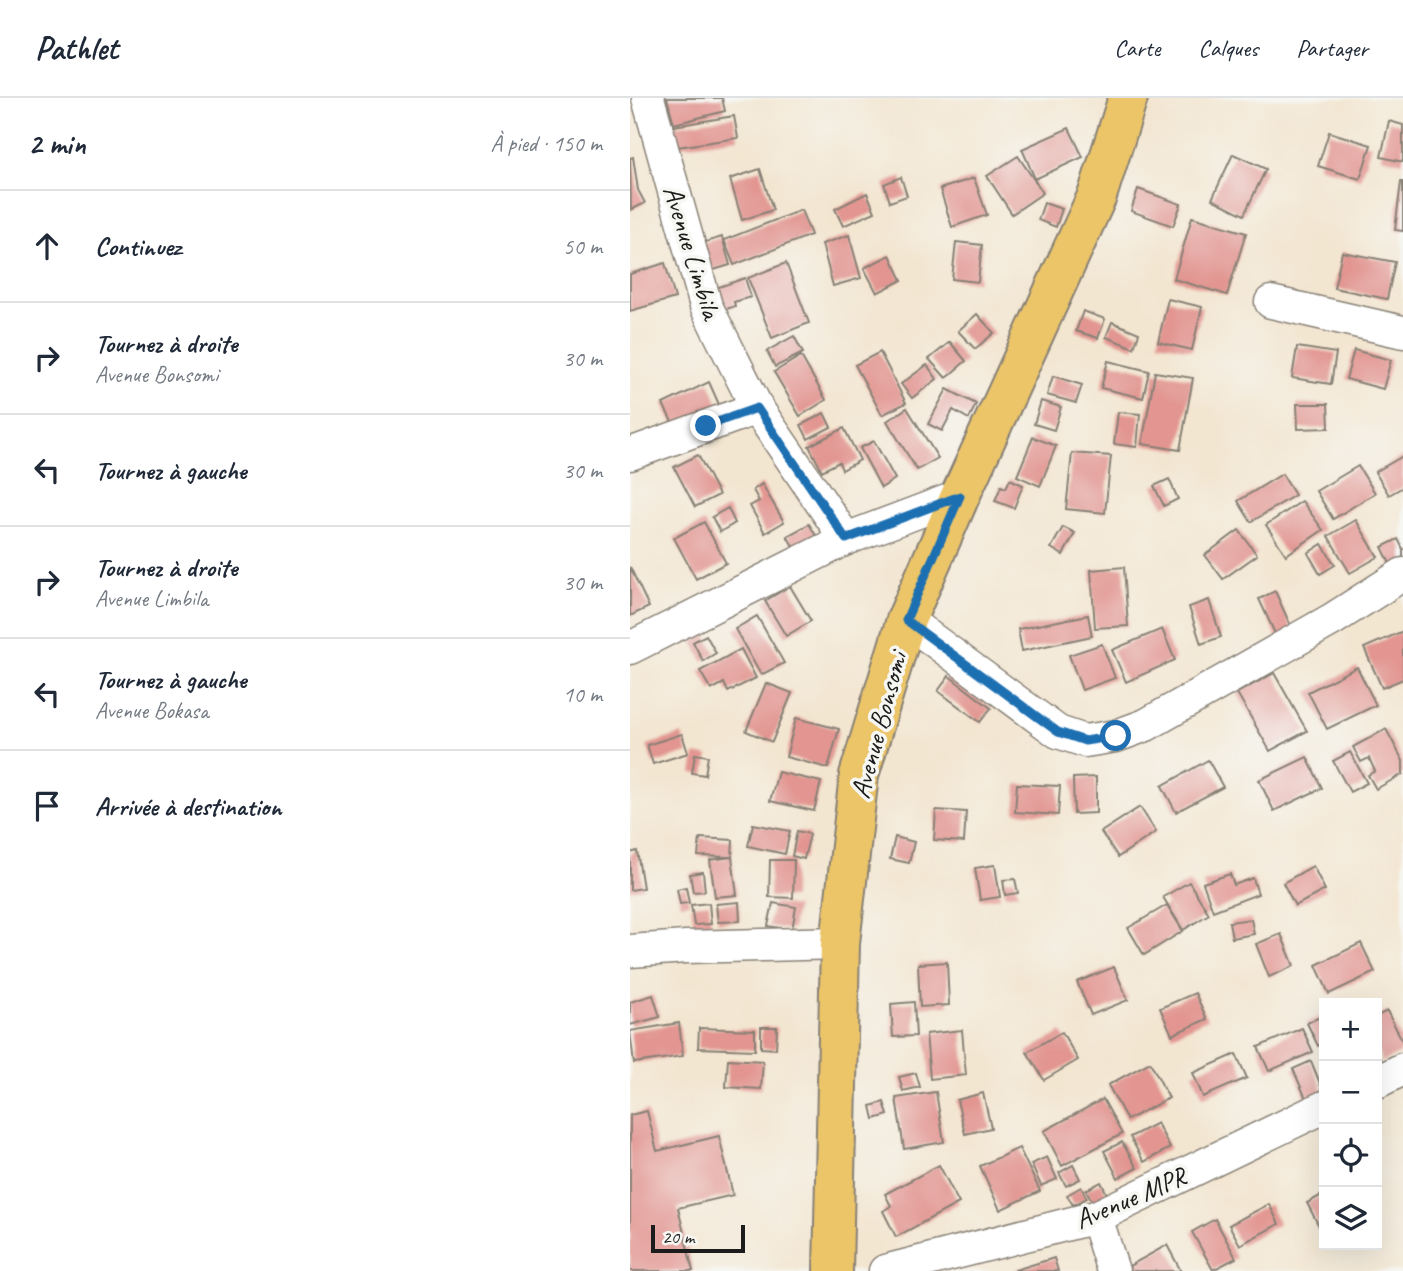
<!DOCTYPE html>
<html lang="fr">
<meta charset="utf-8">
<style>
:root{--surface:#fff;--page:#f2f2f3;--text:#1f2937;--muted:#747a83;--line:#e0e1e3}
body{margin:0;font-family:Caveat,sans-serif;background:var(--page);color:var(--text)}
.controls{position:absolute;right:21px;bottom:21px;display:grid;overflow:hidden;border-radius:0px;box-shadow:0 7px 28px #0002}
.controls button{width:63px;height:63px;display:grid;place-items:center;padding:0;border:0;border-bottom:2px solid var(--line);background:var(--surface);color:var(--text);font:35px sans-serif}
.scale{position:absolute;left:21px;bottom:18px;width:94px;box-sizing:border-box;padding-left:7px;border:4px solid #1c1c1c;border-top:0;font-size:19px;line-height:24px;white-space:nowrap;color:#1c1c1c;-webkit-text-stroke:5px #f6f6f2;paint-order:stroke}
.stop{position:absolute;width:21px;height:21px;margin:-16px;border:5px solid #1f6fb2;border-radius:50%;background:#fff}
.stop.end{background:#1f6fb2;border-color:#fff;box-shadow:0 2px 7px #0008}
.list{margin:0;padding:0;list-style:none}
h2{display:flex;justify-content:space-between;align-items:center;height:91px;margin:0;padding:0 28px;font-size:30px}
h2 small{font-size:23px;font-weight:400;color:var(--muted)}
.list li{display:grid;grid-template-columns:46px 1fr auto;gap:21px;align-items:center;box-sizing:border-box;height:112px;padding:0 28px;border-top:2px solid var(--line)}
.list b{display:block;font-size:26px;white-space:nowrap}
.list p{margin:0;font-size:23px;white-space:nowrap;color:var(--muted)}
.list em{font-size:23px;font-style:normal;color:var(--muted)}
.icon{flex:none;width:38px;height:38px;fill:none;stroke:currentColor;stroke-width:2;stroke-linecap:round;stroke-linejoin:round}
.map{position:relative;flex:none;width:773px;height:1173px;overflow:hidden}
header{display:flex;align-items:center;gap:42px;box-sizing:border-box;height:98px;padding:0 35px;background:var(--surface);border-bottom:2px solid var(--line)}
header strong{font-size:33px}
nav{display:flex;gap:38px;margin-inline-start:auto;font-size:24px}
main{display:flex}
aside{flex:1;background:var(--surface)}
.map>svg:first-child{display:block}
.building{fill:#e29591}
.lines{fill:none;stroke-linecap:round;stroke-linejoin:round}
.street-casing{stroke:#888176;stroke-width:35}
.primary-casing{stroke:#888176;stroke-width:42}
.street{stroke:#fff;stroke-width:32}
.primary{stroke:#ecc569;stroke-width:38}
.route{stroke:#1f6fb2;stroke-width:9}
.labels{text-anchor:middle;stroke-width:7;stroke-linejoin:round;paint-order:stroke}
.street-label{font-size:28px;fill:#1c1c1c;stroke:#f6f6f2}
</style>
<header>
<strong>Pathlet</strong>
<nav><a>Carte</a><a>Calques</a><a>Partager</a></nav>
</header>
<main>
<aside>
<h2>2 min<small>À pied · 150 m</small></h2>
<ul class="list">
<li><svg class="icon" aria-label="ahead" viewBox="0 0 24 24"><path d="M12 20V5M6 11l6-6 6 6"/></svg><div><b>Continuez</b></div><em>50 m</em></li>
<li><svg class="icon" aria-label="right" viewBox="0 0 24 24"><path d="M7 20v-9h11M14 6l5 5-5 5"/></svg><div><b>Tournez à droite</b><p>Avenue Bonsomi</p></div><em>30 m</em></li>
<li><svg class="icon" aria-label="left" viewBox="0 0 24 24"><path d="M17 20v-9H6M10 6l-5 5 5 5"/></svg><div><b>Tournez à gauche</b></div><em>30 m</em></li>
<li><svg class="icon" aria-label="right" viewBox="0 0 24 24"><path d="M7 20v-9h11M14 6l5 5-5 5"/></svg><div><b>Tournez à droite</b><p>Avenue Limbila</p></div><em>30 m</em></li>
<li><svg class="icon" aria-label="left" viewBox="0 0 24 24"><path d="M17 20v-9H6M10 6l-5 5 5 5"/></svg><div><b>Tournez à gauche</b><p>Avenue Bokasa</p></div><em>10 m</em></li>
<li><svg class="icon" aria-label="arrive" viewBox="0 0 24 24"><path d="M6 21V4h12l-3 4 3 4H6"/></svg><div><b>Arrivée à destination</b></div></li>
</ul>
</aside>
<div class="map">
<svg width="773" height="1173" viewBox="0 0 773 1173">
<rect width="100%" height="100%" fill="#f6f6f2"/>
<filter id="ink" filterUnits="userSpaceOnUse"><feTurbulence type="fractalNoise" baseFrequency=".0143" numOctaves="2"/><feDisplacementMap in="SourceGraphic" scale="14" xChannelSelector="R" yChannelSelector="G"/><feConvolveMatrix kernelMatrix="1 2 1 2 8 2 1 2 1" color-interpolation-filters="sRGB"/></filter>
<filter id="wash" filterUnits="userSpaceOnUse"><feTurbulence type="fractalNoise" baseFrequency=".00686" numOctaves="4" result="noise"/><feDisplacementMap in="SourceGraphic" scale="28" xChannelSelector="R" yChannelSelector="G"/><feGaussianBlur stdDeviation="1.57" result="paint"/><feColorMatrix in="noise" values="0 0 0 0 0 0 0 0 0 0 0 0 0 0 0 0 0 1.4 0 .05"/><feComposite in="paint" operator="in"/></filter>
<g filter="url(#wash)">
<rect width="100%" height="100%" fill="#f3e6d1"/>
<g id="blocks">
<!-- building -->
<g class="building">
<polygon points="37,0 92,0 95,13 44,26"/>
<polygon points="104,18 108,40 47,49 44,28"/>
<polygon points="759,23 773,27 773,64 751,59"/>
<polygon points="439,30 453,59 405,81 392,51"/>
<polygon points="699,34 741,47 730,81 688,68"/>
<polygon points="603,56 636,71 614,117 582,101"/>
<polygon points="388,58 413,95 382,116 357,78"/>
<polygon points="3,59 8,92 15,105 1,112 0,60"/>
<polygon points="130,71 143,112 112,122 100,81"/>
<polygon points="271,79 277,98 260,104 254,86"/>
<polygon points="344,80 357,117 322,129 310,91"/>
<polygon points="771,84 773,84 773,133 765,132"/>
<polygon points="508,91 551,106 543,128 501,113"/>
<polygon points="237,95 245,114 213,128 205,111"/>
<polygon points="414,105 432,111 426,129 408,122"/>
<polygon points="171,112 181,137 104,167 94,142"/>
<polygon points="562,119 616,135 597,197 544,181"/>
<polygon points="219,137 231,180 203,188 192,146"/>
<polygon points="92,139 100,167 77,174 69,146"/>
<polygon points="326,144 352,147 348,184 322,181"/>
<polygon points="712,154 765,164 757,201 704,190"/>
<polygon points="260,157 272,182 247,195 234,170"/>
<polygon points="35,165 45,200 0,213 0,176"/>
<polygon points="156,165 179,225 142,240 118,180"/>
<polygon points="115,180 121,199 104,204 105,208 85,215 77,193"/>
<polygon points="538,201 572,209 562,252 528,244"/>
<polygon points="453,213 475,221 468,240 446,233"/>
<polygon points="347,216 364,235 345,251 328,233"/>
<polygon points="482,224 509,235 504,250 476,239"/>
<polygon points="164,238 173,255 145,269 137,253"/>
<polygon points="320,244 336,263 316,280 299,261"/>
<polygon points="667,249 706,255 701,286 662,280"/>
<polygon points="724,252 761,262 753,291 716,281"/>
<polygon points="250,254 276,305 252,317 225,267"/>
<polygon points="171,258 196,302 170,318 144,274"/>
<polygon points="478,263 519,273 513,300 471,290"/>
<polygon points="297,267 307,281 282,300 271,286"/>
<polygon points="525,274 563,280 550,352 512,346"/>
<polygon points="423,278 452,287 446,305 417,297"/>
<polygon points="79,284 91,311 46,332 33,306"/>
<polygon points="317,291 346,306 339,321 323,312 312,333 298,326"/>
<polygon points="411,303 431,309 424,332 404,326"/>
<polygon points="667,306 698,306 699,330 668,331"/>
<polygon points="277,310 308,360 287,372 257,323"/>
<polygon points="488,314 510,316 507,349 484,346"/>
<polygon points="194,315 201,329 178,341 171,327"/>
<polygon points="214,330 230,362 212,372 209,364 192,373 179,348"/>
<polygon points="403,339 426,348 410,388 387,378"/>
<polygon points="244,343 265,381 251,390 230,350"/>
<polygon points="442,355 481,358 475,415 436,411"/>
<polygon points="68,357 89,397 65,409 44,369"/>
<polygon points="773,358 773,389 759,397 745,374"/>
<polygon points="728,368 745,395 703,421 686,393"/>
<polygon points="652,376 665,397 621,424 608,403"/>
<polygon points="380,381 393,387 384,410 365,403 371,388 376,390"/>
<polygon points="539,381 548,401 534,408 524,388"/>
<polygon points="132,386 154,424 135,435 120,408 129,403 123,392"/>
<polygon points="672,403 693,432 656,457 636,427"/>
<polygon points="98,410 105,425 90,434 82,419"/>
<polygon points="726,422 748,459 720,475 698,438"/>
<polygon points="74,424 96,465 66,481 44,440"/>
<polygon points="179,426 187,439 165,451 157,438"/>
<polygon points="433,429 445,435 433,457 421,450"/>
<polygon points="609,432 627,457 593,481 575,457"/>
<polygon points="768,441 773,451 773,467 763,472 752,449"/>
<polygon points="692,446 705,467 690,476 678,455"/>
<polygon points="0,469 19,509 0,518"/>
<polygon points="494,469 498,528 465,530 461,472"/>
<polygon points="160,488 181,523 156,538 135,503"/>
<polygon points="645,493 663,533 647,540 629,501"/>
<polygon points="579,502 591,539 571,546 559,509"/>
<polygon points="458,517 462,538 392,553 388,531"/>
<polygon points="127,518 154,565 131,577 105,531"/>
<polygon points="532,531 545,562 496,584 482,552"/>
<polygon points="773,533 773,581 752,590 734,550"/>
<polygon points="76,537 86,555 73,563 63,544"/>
<polygon points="472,546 485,580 452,592 439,557"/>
<polygon points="111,551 126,580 98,594 94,585 81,592 70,573"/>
<polygon points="727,569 746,607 697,631 678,594"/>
<polygon points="644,575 677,633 640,653 607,595"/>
<polygon points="319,578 361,610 350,624 308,593"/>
<polygon points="136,585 162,595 142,644 116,633"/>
<polygon points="166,620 209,631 198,670 156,659"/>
<polygon points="756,631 773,663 773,676 746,691 738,677 745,673 739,660 731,664 723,649"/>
<polygon points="52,636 58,655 23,666 17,647"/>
<polygon points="720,654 737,685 720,694 703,663"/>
<polygon points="65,656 78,658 75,677 62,675"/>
<polygon points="677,659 692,690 644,713 629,682"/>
<polygon points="578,662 593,689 546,714 532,688"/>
<polygon points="148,674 191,684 184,713 140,703"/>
<polygon points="466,679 466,715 444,716 443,680"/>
<polygon points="387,686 430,688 428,717 385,714"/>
<polygon points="510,709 526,734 488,759 471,734"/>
<polygon points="306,712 336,714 334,744 304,742"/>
<polygon points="123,726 160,733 155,756 118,748"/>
<polygon points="167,733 180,736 174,761 162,758"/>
<polygon points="265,739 284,744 279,765 260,761"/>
<polygon points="70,740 103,742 102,759 107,797 85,799 80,762 101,759 68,758"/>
<polygon points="7,753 13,790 0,792 0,755"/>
<polygon points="140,762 164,762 163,800 139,799"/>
<polygon points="365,767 370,799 350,802 345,770"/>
<polygon points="683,768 695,792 665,808 653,785"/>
<polygon points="73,774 75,793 63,794 60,776"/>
<polygon points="600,776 604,787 623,780 628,796 583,813 573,785"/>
<polygon points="385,781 388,795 375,797 373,782"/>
<polygon points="559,784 579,816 553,832 533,799"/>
<polygon points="56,789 59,805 50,806 47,791"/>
<polygon points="109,804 110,823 88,824 86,806"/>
<polygon points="79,805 81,826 64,827 61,807"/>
<polygon points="143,805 166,809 162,832 138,828"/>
<polygon points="537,807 553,833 514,857 498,830"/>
<polygon points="621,821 624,836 602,840 599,824"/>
<polygon points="651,836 664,868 639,879 626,846"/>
<polygon points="731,845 745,874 699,896 686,867"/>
<polygon points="317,864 319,907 290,909 288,866"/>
<polygon points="484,869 498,902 461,917 447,884"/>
<polygon points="565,895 577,921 542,937 530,910"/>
<polygon points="23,897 30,919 0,927 0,904"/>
<polygon points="284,904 286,938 263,939 261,906"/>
<polygon points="757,913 773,944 773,954 752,964 747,952 747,918"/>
<polygon points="694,917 694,945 688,948 677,925"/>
<polygon points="49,925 53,958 4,965 0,933"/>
<polygon points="131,929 147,929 146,951 131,950"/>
<polygon points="69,930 125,932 125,952 68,950"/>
<polygon points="672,930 683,954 639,973 628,949"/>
<polygon points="332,932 336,977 300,981 296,936"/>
<polygon points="432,934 448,962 414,982 397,954"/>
<polygon points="606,956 617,980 573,999 563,975"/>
<polygon points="98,961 133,963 131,991 96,989"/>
<polygon points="681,963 694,995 677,1003 663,971"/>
<polygon points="520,964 539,1000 497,1022 478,987"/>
<polygon points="286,975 290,989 273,993 269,979"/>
<polygon points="306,994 314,1044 274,1051 266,1000"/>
<polygon points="353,995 361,1030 335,1036 327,1002"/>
<polygon points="473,1001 492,1036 432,1068 414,1033"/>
<polygon points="254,1004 258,1017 244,1021 241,1008"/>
<polygon points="17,1013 27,1053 89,1038 103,1097 48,1110 63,1173 0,1173 0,1017"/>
<polygon points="527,1025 540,1050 514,1064 500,1039"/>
<polygon points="492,1044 507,1070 488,1080 474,1053"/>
<polygon points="389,1050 410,1093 370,1112 350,1068"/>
<polygon points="417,1059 427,1081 411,1088 401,1066"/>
<polygon points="309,1067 329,1105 266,1139 253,1113 261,1108 255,1096"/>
<polygon points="443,1067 450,1081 436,1088 429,1075"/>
<polygon points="471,1084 479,1100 465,1108 456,1092"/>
<polygon points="451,1089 457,1100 443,1107 437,1097"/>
<polygon points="694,1096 694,1138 677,1105"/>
<polygon points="639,1106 649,1126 610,1147 599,1127"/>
<polygon points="585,1121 606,1160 583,1172 562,1134"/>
<polygon points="537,1147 551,1173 501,1173 499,1168"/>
<polygon points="424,1160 428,1173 385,1173 385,1172"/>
</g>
</g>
</g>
<g filter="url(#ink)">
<use href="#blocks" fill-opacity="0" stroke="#888176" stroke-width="2"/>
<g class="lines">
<defs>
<g id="street">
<polyline points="18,0 76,208 127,310 216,441"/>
<polyline points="641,204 773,234"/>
<polyline points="0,356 127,310"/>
<polyline points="276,522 428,634 455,643 486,638 516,627 703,521 773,476"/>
<polyline points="0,550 216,441 330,398"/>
<polyline points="0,853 56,849 210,845"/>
<polyline points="747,984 773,971"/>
<polyline points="466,1119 483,1173"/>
<polyline points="255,1173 466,1119 694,1009"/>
</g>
<polyline id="primary" points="203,1173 210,845 229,677 276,522 330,398 467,98 498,0"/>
</defs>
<!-- street casing -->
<use href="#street" class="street-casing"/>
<!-- primary casing -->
<use href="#primary" class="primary-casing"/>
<!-- street -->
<use href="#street" class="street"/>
<!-- primary -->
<use href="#primary" class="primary"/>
</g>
</g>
<g class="lines" filter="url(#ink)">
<!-- route -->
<polyline class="route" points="76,328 127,310 216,441 330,398 276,522 428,634 455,643 486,638"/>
</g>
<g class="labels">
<!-- street labels -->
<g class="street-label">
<text transform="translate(63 154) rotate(73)" y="10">Avenue Limbila</text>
<text transform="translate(248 627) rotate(-75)" y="10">Avenue Bonsomi</text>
<text transform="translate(500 1099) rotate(-23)" y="10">Avenue MPR</text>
</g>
</g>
</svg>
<div class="controls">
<button>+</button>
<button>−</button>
<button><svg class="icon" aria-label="locate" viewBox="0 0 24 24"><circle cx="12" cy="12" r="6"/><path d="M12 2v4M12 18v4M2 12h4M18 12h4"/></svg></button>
<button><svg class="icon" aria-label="layers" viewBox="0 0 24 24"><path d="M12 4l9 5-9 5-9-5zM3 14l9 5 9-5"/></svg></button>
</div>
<div class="scale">20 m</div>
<div class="stop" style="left:486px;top:638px"></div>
<div class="stop end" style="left:76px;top:328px"></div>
</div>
</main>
